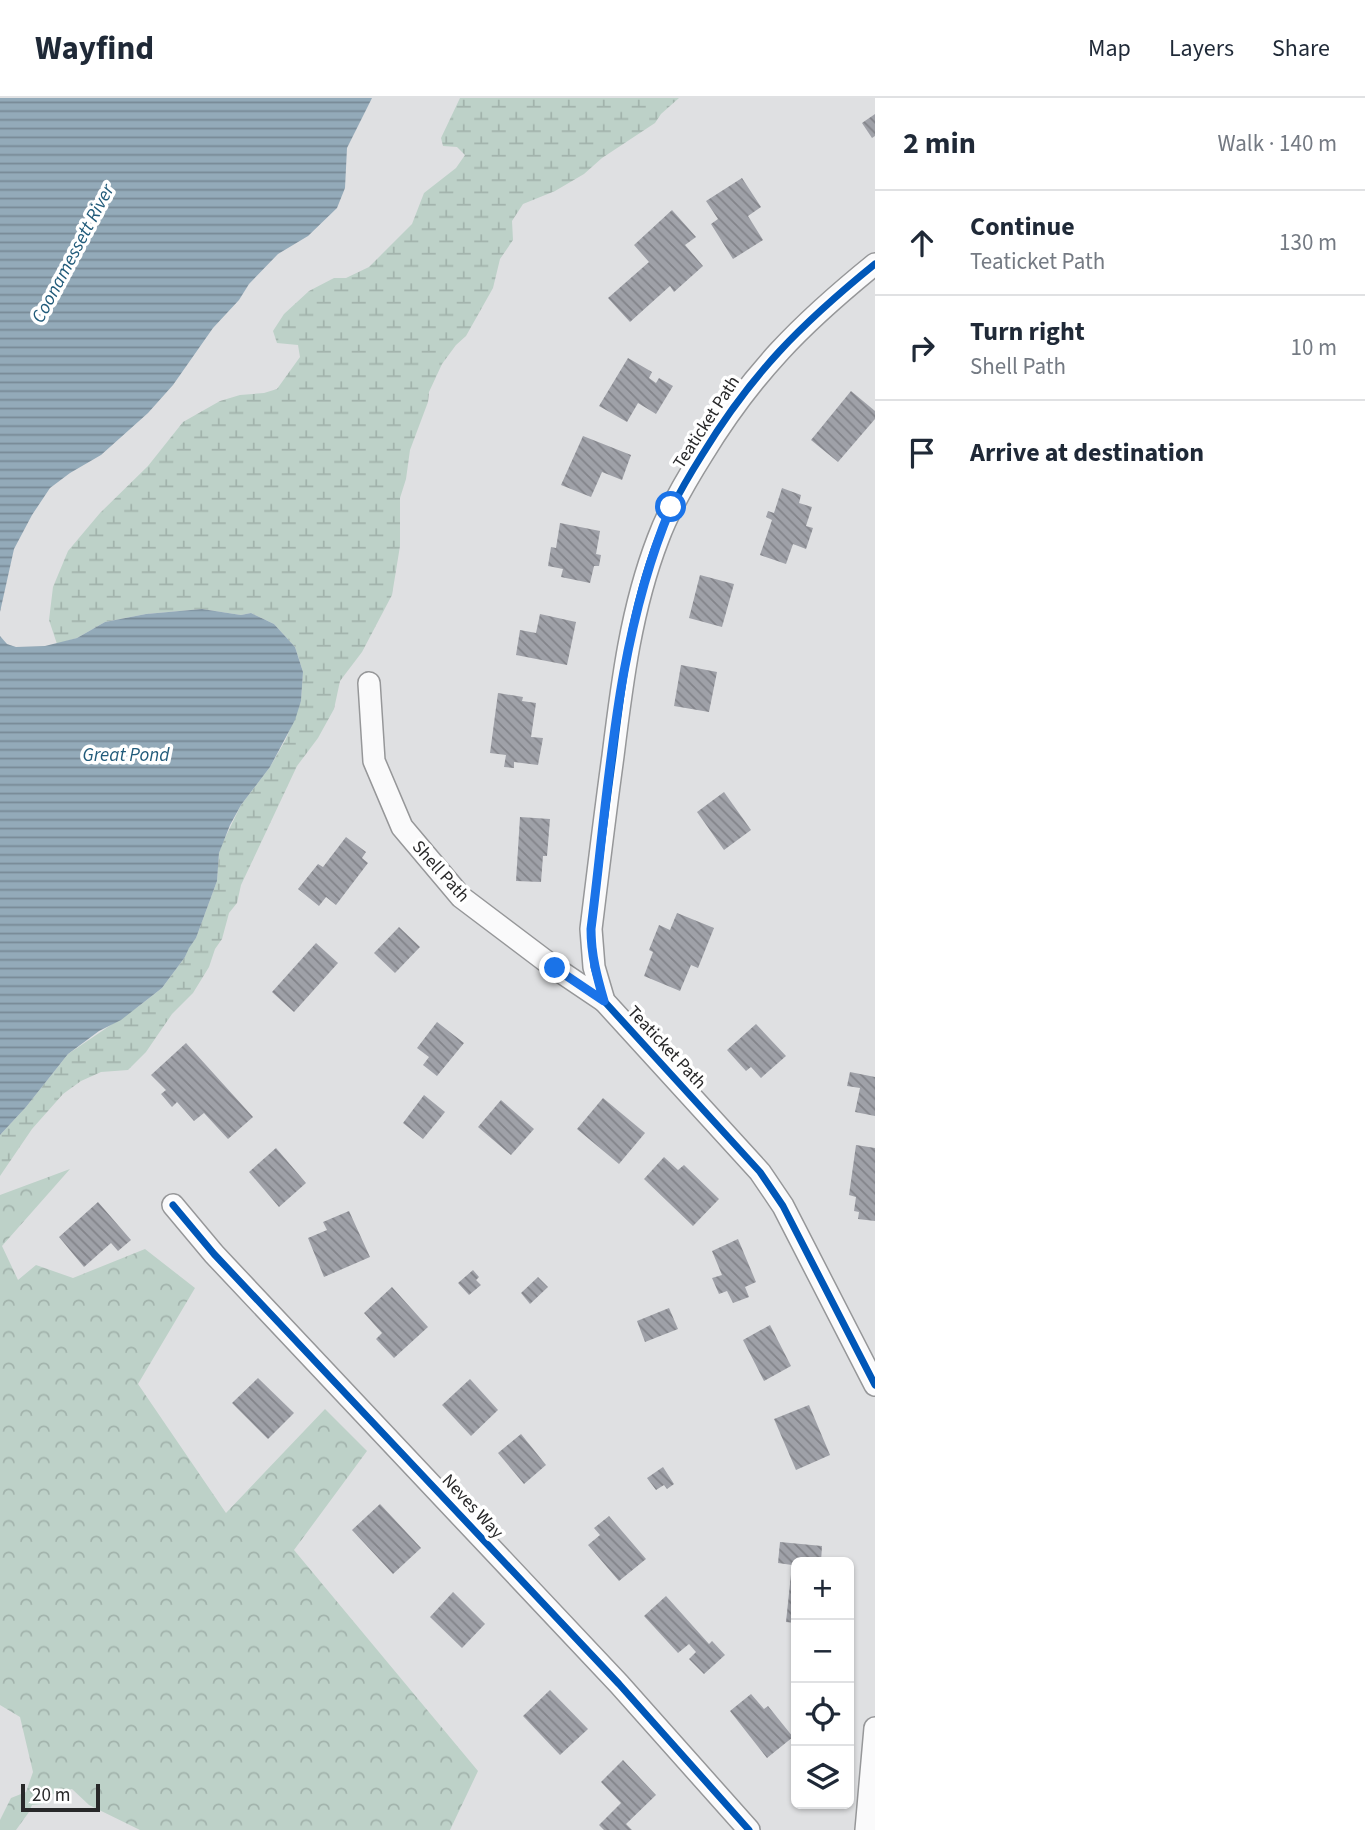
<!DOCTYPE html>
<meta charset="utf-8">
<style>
:root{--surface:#fff;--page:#f2f2f3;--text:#1f2937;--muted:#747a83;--line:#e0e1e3}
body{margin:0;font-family:"Source Sans 3",sans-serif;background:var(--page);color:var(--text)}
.controls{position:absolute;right:21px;bottom:21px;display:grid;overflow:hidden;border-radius:10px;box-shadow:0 2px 5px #0004}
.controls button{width:63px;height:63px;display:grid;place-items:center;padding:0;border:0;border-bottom:2px solid var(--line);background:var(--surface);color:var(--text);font:35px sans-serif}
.scale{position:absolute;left:21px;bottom:18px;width:79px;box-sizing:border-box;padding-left:7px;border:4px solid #282829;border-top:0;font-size:19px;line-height:24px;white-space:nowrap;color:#282829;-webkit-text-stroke:5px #fff;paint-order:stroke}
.stop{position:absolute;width:21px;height:21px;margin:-16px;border:5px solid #1a73e8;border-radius:50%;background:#fff}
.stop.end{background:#1a73e8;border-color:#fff;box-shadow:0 2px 7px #0008}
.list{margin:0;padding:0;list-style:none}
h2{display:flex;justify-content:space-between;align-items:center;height:91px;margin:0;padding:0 28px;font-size:30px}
h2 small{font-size:23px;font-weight:400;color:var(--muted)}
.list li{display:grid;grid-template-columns:46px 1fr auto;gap:21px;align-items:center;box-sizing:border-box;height:105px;padding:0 28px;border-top:2px solid var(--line)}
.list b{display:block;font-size:26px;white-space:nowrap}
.list p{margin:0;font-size:23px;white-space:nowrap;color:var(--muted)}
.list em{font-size:23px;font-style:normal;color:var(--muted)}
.icon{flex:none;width:38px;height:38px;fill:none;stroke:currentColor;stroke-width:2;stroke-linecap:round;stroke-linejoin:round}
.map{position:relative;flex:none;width:875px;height:1732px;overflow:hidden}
header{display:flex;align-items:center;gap:42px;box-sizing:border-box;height:98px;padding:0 35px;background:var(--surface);border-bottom:2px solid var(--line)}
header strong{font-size:33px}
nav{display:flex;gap:38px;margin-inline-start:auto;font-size:24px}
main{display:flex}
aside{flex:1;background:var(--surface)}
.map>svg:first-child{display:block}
.forest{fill:url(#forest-crowns)}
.wetland{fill:url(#wetland-marsh)}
.water{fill:url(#water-rules)}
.building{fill:url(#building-back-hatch)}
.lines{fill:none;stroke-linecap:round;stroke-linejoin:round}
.minor-casing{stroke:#969799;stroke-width:24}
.minor{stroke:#fafafb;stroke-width:21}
.cycleway-casing{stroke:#fff;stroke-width:11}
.cycleway{stroke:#0057b8;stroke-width:7}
.route{stroke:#1a73e8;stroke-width:9}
.labels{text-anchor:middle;stroke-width:7;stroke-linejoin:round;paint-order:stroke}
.street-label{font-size:18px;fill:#282829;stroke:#fff}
.water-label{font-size:19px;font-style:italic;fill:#215b7a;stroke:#fff}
</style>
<header>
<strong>Wayfind</strong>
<nav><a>Map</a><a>Layers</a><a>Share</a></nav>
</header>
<main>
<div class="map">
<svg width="875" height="1732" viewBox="0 0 875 1732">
<defs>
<pattern id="forest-crowns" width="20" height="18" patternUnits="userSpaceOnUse" patternTransform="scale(1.75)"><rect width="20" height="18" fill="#bdd1c8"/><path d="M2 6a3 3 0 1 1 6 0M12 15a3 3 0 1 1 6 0" fill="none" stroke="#a2b3ac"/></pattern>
<pattern id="wetland-marsh" width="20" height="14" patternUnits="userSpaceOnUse" patternTransform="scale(1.75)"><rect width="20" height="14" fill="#bdd1c8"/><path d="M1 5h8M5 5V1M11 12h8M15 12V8" fill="none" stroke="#a2b3ac"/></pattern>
<pattern id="water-rules" width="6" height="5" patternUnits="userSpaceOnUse" patternTransform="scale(1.75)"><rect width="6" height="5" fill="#93aab9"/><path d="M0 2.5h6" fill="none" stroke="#788a96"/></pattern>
<pattern id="building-back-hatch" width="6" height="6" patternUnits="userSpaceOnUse" patternTransform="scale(1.75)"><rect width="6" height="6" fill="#9fa1a8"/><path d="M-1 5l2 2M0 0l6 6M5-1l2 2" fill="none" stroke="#828389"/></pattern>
</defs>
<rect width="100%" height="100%" fill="#dfe0e2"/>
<!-- forest -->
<polygon class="forest" points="70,1071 2,1148 18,1182 36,1167 73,1180 145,1151 195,1190 138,1286 226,1415 325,1311 367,1353 294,1452 478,1673 450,1732 140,1732 89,1707 72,1691 56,1694 42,1706 32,1707 29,1714 16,1732 0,1732 0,1722 11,1700 26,1694 33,1674 20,1619 0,1607 0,1097"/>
<!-- wetland -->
<polygon class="wetland" points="460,0 679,0 661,16 655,25 602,60 584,76 555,93 523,106 512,123 513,142 500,161 493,190 466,238 456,247 442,266 429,294 428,304 410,352 406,381 400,400 400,448 392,497 362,554 340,583 334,611 318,640 297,668 241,787 237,805 229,815 222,841 215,851 209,869 193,895 172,916 146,954 128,972 101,974 81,983 63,996 32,1031 0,1078 0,1037 26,1009 68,956 139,908 162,890 185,859 189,849 196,840 217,783 219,755 222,746 241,707 270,669 286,641 301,603 303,574 295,549 274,526 251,515 241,517 202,511 146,516 105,524 77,540 57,546 49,522 53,489 68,453 100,415 148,368 183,324 220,303 240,297 264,295 277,291 300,259 298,247 277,245 273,233 284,216 309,193 334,180 346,180 369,169 412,126 424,95 456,70 465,57 457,49 443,48 441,40"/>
<!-- water -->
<g class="water">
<polygon points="0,0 372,0 347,50 345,90 337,110 308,138 278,156 249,186 239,202 213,230 173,287 148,315 101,357 70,375 50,390 32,417 14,451 0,514"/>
<polygon points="202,511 241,517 251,515 274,526 295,549 303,574 301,603 295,622 270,669 241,707 230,727 219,755 217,783 196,840 189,850 185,859 162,890 121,922 99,933 68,956 26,1009 0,1037 0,538 7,546 16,549 45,548 77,540 105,524 146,516"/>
</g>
<!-- building -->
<g class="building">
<polygon points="875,16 875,38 872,40 862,25"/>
<polygon points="742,80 761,109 748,118 763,142 733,161 711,126 718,121 706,103"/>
<polygon points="672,112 696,139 685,147 703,168 674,194 670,188 630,224 608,200 649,164 634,147"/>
<polygon points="628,260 652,274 649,280 656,285 659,280 673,288 656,316 638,305 627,324 599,308"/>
<polygon points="851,293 875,313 875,321 838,364 811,342"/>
<polygon points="583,338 631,357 622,382 602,374 591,399 561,387"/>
<polygon points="782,390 801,397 799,405 812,409 806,428 813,430 806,451 793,446 786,466 760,457 772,422 766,419 768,413 774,415"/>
<polygon points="560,425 600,433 596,456 601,457 599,468 594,468 590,485 561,479 563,471 548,468 551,449 556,450"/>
<polygon points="700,477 734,486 722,529 689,520"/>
<polygon points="540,516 576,524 567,567 516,557 520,532 536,535"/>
<polygon points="681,567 717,574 709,614 674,608"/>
<polygon points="498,595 523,599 522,603 536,605 531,639 543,640 538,667 514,664 514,670 504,669 506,657 490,655"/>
<polygon points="724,694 751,732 724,752 697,714"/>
<polygon points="520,719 550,721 547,758 543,758 541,784 516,783"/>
<polygon points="346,739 366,754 362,760 368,765 336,807 326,799 319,808 298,791 318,766 323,769"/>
<polygon points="677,815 714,830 698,870 691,867 680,893 644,878 653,854 649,852 659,827 670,832"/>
<polygon points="399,829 420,849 395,875 374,855"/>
<polygon points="316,845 338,865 294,914 272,894"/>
<polygon points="437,924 464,945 437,978 423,967 429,959 417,950"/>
<polygon points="756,926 786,958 761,980 751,969 746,973 727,952"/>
<polygon points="186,945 253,1019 228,1041 204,1015 194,1023 177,1004 172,1009 161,996 166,992 151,977"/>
<polygon points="850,974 875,979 875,1018 855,1014 860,990 847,988"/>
<polygon points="424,997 445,1014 423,1041 403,1025"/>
<polygon points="603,1000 645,1035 619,1066 577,1031"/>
<polygon points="501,1002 534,1031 511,1057 478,1029"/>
<polygon points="856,1047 875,1050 875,1123 858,1121 859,1114 854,1113 856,1099 849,1097"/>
<polygon points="276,1050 306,1085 279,1109 249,1074"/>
<polygon points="664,1059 678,1072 684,1067 719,1101 693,1128 644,1081"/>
<polygon points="98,1104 131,1142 118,1153 111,1145 84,1169 59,1139"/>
<polygon points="349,1113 370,1159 324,1179 308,1140 327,1132 323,1124"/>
<polygon points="738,1141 756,1184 745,1189 749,1199 733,1205 727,1193 719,1196 712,1180 722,1177 712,1153"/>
<polygon points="473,1172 479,1179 476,1182 481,1187 469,1197 458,1185"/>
<polygon points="538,1179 548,1189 530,1206 521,1195"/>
<polygon points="392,1189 428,1229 394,1260 376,1241 382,1235 364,1215"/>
<polygon points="669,1210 678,1231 645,1244 637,1223"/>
<polygon points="770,1227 791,1268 764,1283 743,1242"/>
<polygon points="258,1280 294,1315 268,1341 232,1305"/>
<polygon points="470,1281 498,1312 471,1338 442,1307"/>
<polygon points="809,1307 830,1357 796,1372 774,1321"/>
<polygon points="521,1336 546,1367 524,1386 498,1355"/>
<polygon points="663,1369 674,1386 667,1391 664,1387 656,1392 647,1380"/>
<polygon points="380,1406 421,1450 393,1476 352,1432"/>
<polygon points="609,1418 646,1461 619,1483 588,1447 600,1437 594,1430"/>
<polygon points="780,1444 822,1448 821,1464 796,1464 796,1525 786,1524 792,1467 778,1465"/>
<polygon points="453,1494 485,1526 462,1550 430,1519"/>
<polygon points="666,1498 709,1546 712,1543 725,1557 704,1576 689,1561 696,1554 689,1546 678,1555 644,1518"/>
<polygon points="550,1592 588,1631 560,1657 523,1618"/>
<polygon points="751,1596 764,1611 768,1608 793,1639 767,1660 730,1613"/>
<polygon points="623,1662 656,1697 626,1726 632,1732 604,1732 599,1727 621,1705 601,1684"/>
</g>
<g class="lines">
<defs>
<g id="minor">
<path d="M875,166C801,226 752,275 702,357C685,384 669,411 658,441C631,511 622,585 613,658C605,716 598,774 591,831L594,869L604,903L760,1074L783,1108L875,1287"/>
<polyline points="369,585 374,663 402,729 461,799 555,870 604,903"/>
<polyline points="173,1107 214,1156 619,1586 749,1732"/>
<polyline points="866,1732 875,1630"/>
</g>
</defs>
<!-- minor casing -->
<use href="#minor" class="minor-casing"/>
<!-- minor -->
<use href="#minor" class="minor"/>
<defs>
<g id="cycleway">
<path d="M875,166C801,226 752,275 702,357C685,384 669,411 658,441C631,511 622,585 613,658C605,716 598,774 591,831L594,869L604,903L760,1074L783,1108L875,1287"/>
<polyline points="173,1107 214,1156 619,1586 749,1732"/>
</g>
</defs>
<!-- cycleway casing -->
<use href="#cycleway" class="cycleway-casing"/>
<!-- cycleway -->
<use href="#cycleway" class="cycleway"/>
</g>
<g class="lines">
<!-- route -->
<path class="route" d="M555,870L604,903C597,879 591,857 591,831C609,690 615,542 671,409"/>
</g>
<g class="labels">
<!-- street labels -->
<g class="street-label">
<text transform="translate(706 324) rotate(-57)" y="6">Teaticket Path</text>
<text transform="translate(441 773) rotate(48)" y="6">Shell Path</text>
<text transform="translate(667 949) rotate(47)" y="6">Teaticket Path</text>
<text transform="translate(473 1408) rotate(47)" y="6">Neves Way</text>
</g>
<!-- water labels -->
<g class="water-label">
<text transform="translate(72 155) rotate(-62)" y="7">Coonamessett River</text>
<text x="126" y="663">Great Pond</text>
</g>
</g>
</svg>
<div class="controls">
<button>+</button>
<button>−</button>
<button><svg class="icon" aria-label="locate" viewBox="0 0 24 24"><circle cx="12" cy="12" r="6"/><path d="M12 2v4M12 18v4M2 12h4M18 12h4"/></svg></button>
<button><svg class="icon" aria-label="layers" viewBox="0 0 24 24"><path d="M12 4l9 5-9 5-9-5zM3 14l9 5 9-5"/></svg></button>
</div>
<div class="scale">20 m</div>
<div class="stop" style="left:671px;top:409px"></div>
<div class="stop end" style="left:555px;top:870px"></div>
</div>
<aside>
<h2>2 min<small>Walk · 140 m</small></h2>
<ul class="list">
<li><svg class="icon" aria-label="ahead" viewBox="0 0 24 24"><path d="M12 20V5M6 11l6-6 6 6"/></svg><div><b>Continue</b><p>Teaticket Path</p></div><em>130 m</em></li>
<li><svg class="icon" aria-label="right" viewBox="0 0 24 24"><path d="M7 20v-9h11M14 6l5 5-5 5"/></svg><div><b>Turn right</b><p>Shell Path</p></div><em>10 m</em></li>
<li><svg class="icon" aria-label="arrive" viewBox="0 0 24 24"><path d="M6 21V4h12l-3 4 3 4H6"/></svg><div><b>Arrive at destination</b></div></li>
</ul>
</aside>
</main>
